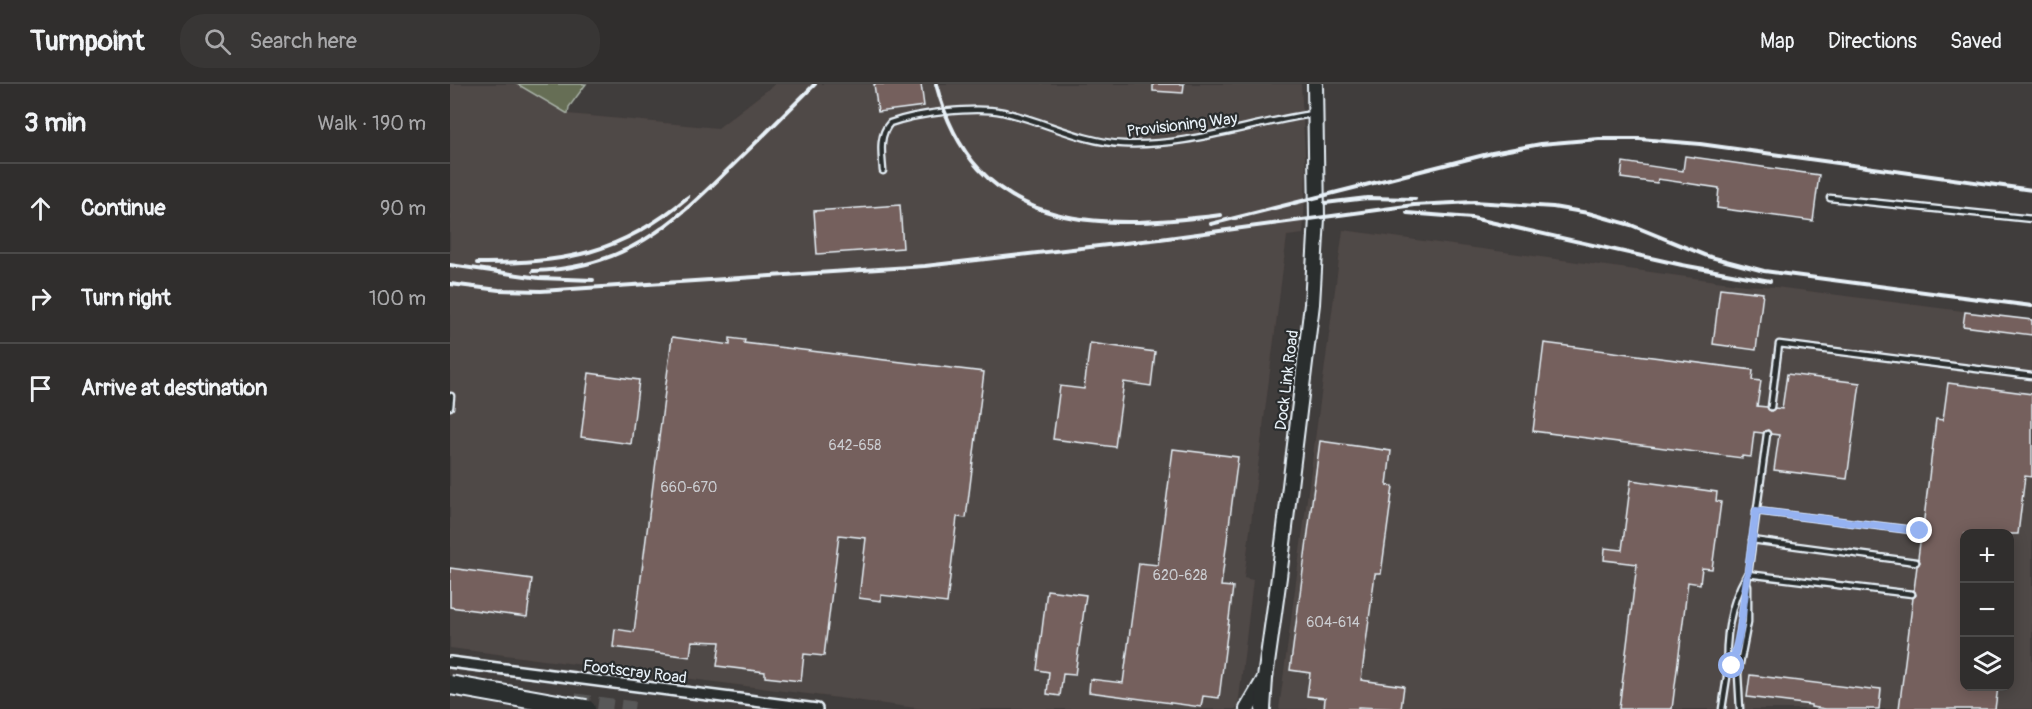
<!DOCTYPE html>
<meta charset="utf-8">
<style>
:root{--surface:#302e2d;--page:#383635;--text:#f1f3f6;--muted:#a8a8aa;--line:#4b4a49}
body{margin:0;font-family:Pangolin,sans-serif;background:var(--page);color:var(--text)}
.controls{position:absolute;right:18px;bottom:18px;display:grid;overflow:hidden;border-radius:12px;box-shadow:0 3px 15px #0003}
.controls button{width:54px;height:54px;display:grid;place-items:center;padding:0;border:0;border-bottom:2px solid var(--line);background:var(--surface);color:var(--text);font:30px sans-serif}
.stop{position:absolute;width:18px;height:18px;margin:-14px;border:4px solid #95b2f1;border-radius:50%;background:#fff}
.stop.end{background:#95b2f1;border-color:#fff;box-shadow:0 2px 6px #0008}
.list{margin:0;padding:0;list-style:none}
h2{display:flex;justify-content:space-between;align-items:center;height:78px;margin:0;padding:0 24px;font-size:26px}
h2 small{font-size:20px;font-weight:400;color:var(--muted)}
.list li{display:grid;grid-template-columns:39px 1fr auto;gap:18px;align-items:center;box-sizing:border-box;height:90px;padding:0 24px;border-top:2px solid var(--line)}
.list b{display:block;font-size:22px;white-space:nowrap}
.list em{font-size:20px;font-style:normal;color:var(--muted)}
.icon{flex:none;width:33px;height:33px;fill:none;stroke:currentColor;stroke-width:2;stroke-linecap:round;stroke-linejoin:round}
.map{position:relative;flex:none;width:1582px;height:625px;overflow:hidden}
header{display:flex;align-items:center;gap:36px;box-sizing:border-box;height:84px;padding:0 30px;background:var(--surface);border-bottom:2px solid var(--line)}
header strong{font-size:28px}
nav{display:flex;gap:33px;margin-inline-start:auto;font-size:21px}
.search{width:420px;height:54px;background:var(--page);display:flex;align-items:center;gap:15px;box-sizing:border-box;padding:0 21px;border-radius:24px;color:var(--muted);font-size:22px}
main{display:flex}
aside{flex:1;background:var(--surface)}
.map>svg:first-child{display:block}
.built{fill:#504846;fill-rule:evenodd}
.green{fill:#666e54;stroke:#a7b0a6;stroke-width:1.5}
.building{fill:#74615d;stroke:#e8f1f8;stroke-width:1.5}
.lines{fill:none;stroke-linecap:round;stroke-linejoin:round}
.primary-tunnel{stroke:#595858;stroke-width:15;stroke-dasharray:15 8;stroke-linecap:butt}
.service-casing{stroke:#e8f1f8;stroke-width:9}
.minor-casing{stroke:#e8f1f8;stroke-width:14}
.secondary-casing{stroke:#e8f1f8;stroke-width:18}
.service{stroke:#2a2d2e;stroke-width:4.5}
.minor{stroke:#2a2d2e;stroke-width:9}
.secondary{stroke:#2a2d2e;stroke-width:14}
.rail{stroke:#e8f1f8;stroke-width:4}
.motorway-bridge-casing{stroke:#e8f1f8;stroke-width:22;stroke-linecap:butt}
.motorway-bridge{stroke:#2a2d2e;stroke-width:18}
.route{stroke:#95b2f1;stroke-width:8}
.labels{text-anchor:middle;stroke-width:4.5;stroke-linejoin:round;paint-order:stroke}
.number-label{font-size:14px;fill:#cbcdd1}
.street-label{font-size:16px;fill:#e8f1f8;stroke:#2a2d2e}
</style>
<header>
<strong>Turnpoint</strong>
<div class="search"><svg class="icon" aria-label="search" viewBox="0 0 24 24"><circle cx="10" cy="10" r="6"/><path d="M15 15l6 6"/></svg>Search here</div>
<nav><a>Map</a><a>Directions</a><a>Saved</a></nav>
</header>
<main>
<aside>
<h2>3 min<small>Walk · 190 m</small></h2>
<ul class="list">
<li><svg class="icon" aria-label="ahead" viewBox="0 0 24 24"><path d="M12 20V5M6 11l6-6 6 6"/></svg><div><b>Continue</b></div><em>90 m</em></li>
<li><svg class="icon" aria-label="right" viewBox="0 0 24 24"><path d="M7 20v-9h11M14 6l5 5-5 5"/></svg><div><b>Turn right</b></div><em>100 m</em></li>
<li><svg class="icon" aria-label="arrive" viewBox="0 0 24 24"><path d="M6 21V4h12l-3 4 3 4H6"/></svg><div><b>Arrive at destination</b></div></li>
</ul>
</aside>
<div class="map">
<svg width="1582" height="625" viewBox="0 0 1582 625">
<rect width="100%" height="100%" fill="#403d3c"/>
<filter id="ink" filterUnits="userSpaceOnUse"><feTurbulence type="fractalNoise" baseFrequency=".0167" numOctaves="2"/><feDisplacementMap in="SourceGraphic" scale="12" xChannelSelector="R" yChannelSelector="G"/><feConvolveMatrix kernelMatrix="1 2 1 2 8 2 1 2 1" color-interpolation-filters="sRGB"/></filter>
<g filter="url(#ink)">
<!-- built -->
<g class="built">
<polygon points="0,0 67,0 118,30 268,44 325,0 851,0 856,90 853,150 837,152 794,494 803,496 788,623 785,625 474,625 0,564"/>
<path d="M893,146L1295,201L1326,203L1582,236V625H829ZM1514,450H1560V602H1514Z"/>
</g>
<!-- green -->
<polygon class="green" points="67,0 136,0 119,23 118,30"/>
<!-- building -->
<g class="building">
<polygon points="424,0 471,0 474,22 428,28"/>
<polygon points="703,0 734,0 733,9 703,7"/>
<polygon points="1235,72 1369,91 1363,137 1267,124 1269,104 1208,95 1207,99 1171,94 1173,78 1233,87"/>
<polygon points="450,121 453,164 367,170 364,127"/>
<polygon points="1270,204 1313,209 1306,266 1263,260"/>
<polygon points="1515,228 1582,236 1582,251 1513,242"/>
<polygon points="222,253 280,261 280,254 295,256 294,259 534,288 516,434 507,433 497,519 431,511 431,517 409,514 416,454 389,451 374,572 354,570 351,597 315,593 315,588 267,582 270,558 242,557 240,573 163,563 165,545 184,548"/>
<polygon points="640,259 705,268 701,302 674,298 665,363 603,355 610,302 634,305"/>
<polygon points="1094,259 1303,286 1302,296 1311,297 1307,322 1317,323 1321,327 1325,324 1332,325 1337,290 1410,299 1397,395 1324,386 1329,351 1321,350 1318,346 1313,349 1304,348 1301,373 1292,372 1292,374 1083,347"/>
<polygon points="139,289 189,296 181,360 131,353"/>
<polygon points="1498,299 1582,310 1582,393 1575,392 1568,450 1515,450 1515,603 1548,603 1545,625 1449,625 1463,514 1466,511 1464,506 1467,482 1470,478 1468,474 1471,451 1474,448 1473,443 1486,335 1493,336"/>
<polygon points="870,357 941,367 937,401 943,402 931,490 925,490 911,596 954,602 951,625 908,623 908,625 874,625 875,614 857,612 860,589 840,586"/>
<polygon points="723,365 788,373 771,502 783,503 769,614 753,612 751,623 639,608 640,595 673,599 689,479 708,481"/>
<polygon points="1181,396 1267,408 1266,417 1271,418 1262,485 1252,484 1250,500 1238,498 1222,625 1169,625 1187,480 1154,476 1155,464 1172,466"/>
<polygon points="0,484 82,495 77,533 0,523"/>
<polygon points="597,506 636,511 625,591 613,590 610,612 597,610 599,588 587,586"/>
<polygon points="1300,591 1421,606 1422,604 1431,605 1429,625 1376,625 1361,623 1361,621 1297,613"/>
</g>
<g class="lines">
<!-- primary-tunnel -->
<polyline class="primary-tunnel" points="125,617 184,625"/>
<defs>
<g id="service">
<path d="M433,87C432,71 428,52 440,39C468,29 524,22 553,28C594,37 631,58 673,60C737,63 800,39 863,30"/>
<polyline points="1380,114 1582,135"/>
<polyline points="0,323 1,312"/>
<polyline points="1321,323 1329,260 1582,292"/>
<polyline points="1306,427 1470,447"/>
<polyline points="1302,456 1466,478"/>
<polyline points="1297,490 1462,510"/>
<path d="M1277,591C1275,557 1278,523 1296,492"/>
<polyline points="1272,625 1277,593 1289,558 1317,350"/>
<polyline points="1290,625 1288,590 1298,538 1298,502"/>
</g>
<polyline id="minor" points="0,578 367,625"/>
<g id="secondary">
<polyline points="797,625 814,596"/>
<polyline points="813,625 815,594 829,493 862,220 867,134 865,0"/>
</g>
</defs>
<!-- service casing -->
<use href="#service" class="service-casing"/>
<!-- minor casing -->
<use href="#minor" class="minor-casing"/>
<!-- secondary casing -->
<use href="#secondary" class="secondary-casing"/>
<!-- service -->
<use href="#service" class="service"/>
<!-- minor -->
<use href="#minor" class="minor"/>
<!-- secondary -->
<use href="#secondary" class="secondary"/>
<!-- rail -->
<g class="rail">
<path d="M486,0C525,148 644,147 771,131"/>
<polyline points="875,119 917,114 965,115"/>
<polyline points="957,129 1022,134 1232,181 1320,197"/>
<polyline points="761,140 1042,69 1091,60 1149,55 1190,55 1250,60 1582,106"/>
<path d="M27,179C113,180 171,170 238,113"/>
<polyline points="0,181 89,194 143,196"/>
<path d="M83,187C175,185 222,141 284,80C311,54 338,27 365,0"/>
<polyline points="0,200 49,206 91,207 475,182 710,155 964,121 1024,118 1103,123 1138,129 1181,141 1257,172 1314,187 1582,222"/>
</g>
<defs>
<polyline id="motorway-bridge" points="0,601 136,625"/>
</defs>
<!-- motorway-bridge casing -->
<use href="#motorway-bridge" class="motorway-bridge-casing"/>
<!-- motorway-bridge -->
<use href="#motorway-bridge" class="motorway-bridge"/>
</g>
</g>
<g class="lines" filter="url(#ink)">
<!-- route -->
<polyline class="route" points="1282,582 1290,546 1306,427 1470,447"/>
</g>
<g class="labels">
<!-- number labels -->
<g class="number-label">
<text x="405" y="366">642-658</text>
<text x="239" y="408">660-670</text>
<text x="730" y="496">620-628</text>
<text x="883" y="543">604-614</text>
</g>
<!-- street labels -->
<g class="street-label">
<text transform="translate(732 40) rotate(-7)" y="6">Provisioning Way</text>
<text transform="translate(836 296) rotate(-83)" y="6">Dock Link Road</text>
<text transform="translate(185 587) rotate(7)" y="6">Footscray Road</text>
</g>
</g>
</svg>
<div class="controls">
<button>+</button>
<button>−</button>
<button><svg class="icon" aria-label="layers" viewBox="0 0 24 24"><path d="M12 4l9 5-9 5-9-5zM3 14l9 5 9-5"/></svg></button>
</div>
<div class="stop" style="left:1282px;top:582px"></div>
<div class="stop end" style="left:1470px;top:447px"></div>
</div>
</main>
